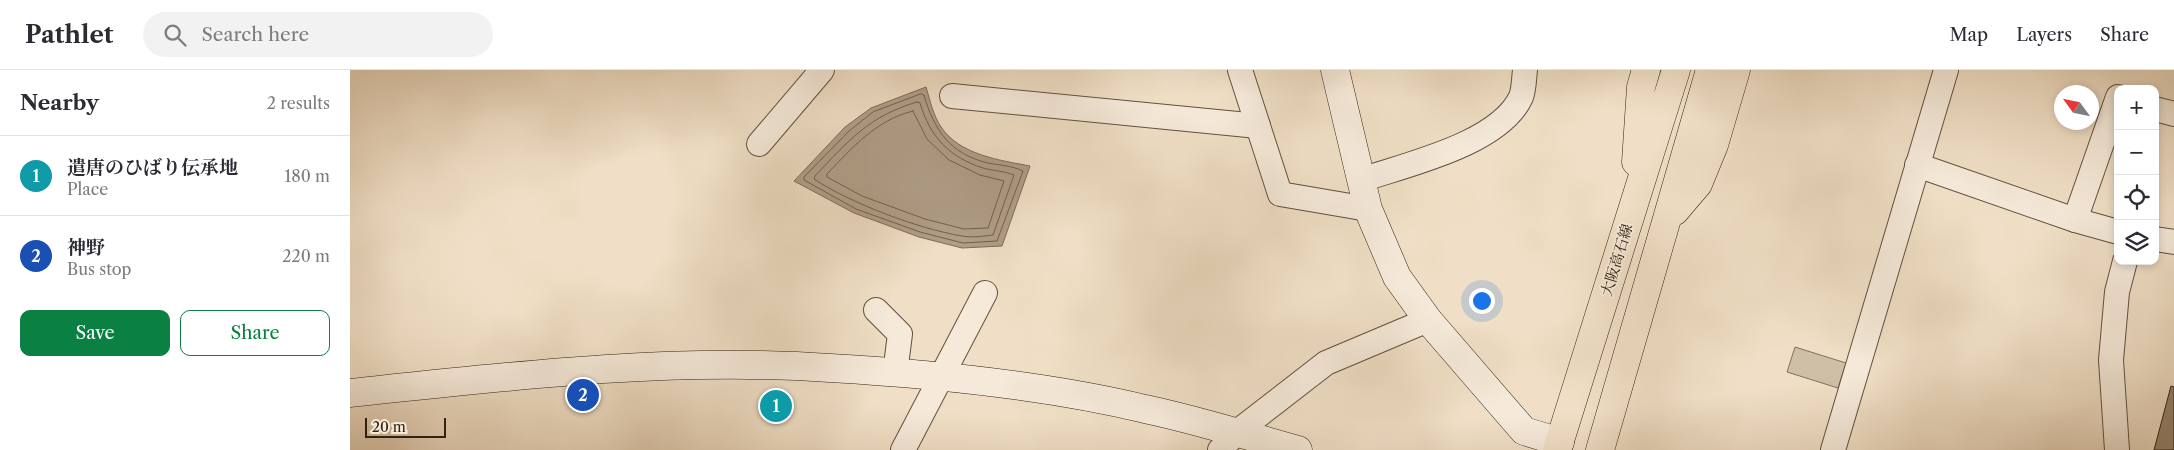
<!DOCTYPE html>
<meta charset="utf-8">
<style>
:root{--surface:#fff;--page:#f2f2f3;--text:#2b2b33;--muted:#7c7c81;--line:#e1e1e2;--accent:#0b8043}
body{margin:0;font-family:"Libre Caslon Text","Noto Serif JP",serif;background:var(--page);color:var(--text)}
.controls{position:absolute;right:15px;top:15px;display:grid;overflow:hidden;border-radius:10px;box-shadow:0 2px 8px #0003}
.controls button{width:45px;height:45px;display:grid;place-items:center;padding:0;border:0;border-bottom:1px solid var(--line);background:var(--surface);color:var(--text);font:25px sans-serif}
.compass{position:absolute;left:1704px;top:15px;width:45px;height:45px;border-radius:50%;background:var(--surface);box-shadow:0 2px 8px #0003;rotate:303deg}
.scale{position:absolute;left:15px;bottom:12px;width:81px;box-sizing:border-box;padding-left:5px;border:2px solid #332111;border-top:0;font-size:14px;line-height:18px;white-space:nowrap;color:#332111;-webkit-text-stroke:4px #f5eada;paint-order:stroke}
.you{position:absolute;left:1131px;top:230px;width:18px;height:18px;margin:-12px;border:4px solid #fff;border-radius:50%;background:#1a73e8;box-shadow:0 0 0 8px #1a73e833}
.badge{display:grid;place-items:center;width:32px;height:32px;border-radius:50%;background:var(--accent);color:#fff;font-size:16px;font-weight:700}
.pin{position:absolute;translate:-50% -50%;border:2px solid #fff;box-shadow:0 1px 5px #0006}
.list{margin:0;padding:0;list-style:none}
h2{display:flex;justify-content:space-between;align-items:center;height:65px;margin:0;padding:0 20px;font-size:21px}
h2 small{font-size:16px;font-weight:400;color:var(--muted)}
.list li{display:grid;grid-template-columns:32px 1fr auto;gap:15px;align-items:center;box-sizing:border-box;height:80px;padding:0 20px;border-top:1px solid var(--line)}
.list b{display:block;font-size:19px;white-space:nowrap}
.list p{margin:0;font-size:16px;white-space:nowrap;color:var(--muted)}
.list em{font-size:16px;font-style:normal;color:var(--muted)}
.actions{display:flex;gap:10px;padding:15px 20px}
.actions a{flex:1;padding:11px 0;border:1px solid var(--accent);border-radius:10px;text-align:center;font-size:18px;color:var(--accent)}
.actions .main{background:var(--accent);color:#fff}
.icon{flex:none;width:28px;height:28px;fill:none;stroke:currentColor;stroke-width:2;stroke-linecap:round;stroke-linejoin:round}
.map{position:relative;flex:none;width:1824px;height:380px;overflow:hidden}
header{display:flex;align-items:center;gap:30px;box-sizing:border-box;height:70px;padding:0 25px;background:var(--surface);border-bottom:1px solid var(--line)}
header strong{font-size:24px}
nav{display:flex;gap:28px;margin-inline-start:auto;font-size:18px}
.search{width:350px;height:45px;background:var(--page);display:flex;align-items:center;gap:12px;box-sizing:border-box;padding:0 18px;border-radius:28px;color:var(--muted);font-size:19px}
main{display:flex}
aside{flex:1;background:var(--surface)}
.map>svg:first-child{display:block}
.green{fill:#d0bfa7;stroke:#82705c}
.water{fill:#b09e88;stroke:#7e6c58}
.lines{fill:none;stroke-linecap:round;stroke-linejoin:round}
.shore{stroke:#72604c;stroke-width:1}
.building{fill:#95846f;stroke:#332111}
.street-casing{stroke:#62503e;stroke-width:26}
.secondary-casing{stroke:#332111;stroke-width:29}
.primary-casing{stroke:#332111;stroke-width:29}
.street{stroke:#f5eada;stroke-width:24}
.secondary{stroke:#f5eada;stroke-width:28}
.primary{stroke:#f0dfc6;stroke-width:28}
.labels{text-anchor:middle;stroke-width:4;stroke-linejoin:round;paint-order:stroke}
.street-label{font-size:15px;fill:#332111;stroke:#f5eada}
</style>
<header>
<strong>Pathlet</strong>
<div class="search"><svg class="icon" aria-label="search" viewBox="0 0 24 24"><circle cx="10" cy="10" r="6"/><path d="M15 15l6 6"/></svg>Search here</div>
<nav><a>Map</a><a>Layers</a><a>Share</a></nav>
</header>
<main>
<aside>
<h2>Nearby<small>2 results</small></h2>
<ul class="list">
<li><span class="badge" style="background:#0f9aa8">1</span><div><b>遣唐のひばり伝承地</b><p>Place</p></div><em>180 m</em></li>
<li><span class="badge" style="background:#1a4fb4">2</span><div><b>神野</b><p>Bus stop</p></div><em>220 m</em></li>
</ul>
<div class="actions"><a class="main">Save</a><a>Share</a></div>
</aside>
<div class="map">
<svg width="1824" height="380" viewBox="0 0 1824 380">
<rect width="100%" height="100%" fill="#f0dfc6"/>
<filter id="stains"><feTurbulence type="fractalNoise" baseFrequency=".004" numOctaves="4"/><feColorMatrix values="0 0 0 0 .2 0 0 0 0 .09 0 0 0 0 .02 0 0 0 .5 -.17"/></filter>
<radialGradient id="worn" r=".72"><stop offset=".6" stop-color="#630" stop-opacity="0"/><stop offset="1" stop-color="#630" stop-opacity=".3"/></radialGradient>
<!-- green -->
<polygon class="green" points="1445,277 1496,293 1488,318 1437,302"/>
<!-- water -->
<path class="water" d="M576,17C580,30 583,45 591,57C610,85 649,90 680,96L652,176L612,178L569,167L504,143L444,111L495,57L521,38Z"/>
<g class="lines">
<!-- shore -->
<g class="shore">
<path d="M571,24L574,25C584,60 600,84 638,93C649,95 663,96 673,101L647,171L613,173L570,162L506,139L454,110V107L499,61L523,42Z"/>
<path d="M567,32L570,33C580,67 599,87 633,98C643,101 655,101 664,105L643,165C634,166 622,168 612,166C569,159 500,133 464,109L465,106C498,71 519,46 567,32Z"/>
<path d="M563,41L577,69L599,90L630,105L654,111L638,158L614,159L575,149L512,126L477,107V104C502,78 526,50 563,41Z"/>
</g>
</g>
<!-- building -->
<polygon class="building" points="1821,316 1824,317 1824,380 1804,380"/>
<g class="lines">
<defs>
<g id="street">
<polyline points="890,0 930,124 1018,139"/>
<polyline points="602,26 908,56"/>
<polyline points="1805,39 1824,44"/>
<polyline points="409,74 472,0"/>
<polyline points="1567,95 1725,150 1768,162"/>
<path d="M1011,110C1058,94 1149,74 1171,27C1174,19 1174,8 1175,0"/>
<polyline points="1725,150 1768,27"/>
<polyline points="1805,169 1824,172"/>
<polyline points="526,240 550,264 545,303"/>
<polyline points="553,380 635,223"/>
<polyline points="870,380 887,362 976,293 1078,250"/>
<polyline points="1483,380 1596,0"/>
<polyline points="1767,380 1761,290 1767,222 1775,191"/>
</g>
<g id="secondary">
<polyline points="985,0 1018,139 1047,207 1078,250 1174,361 1210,372"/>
<path d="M0,323C159,306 320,287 480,298C583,304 695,315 795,339C847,350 898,366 948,380"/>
</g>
<g id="primary">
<polyline points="1286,92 1291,17 1296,0"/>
<polyline points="1325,141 1348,114 1364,75 1386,0"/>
<polyline points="1207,380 1326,0"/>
<polyline points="1250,380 1360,0"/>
</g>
</defs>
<!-- street casing -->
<use href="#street" class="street-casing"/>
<!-- secondary casing -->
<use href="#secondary" class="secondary-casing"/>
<!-- primary casing -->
<use href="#primary" class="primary-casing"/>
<!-- street -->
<use href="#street" class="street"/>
<!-- secondary -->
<use href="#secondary" class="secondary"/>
<!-- primary -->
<use href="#primary" class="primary"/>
</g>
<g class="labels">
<!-- street labels -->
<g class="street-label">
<text transform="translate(1267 190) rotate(-73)" y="5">大阪高石線</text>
</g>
</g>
<rect width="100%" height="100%" filter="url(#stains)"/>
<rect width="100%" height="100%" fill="url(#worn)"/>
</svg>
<div class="controls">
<button>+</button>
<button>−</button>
<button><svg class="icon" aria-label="locate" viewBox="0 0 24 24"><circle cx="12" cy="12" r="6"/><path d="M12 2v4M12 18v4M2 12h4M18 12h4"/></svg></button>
<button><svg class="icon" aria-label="layers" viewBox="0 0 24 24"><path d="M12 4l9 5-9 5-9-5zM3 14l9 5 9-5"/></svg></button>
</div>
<svg class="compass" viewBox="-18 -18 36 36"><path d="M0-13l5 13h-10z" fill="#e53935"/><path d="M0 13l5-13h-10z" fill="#7c7c81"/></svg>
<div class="scale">20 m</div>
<div class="you"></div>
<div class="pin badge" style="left:426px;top:336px;background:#0f9aa8">1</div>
<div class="pin badge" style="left:233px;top:325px;background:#1a4fb4">2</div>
</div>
</main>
